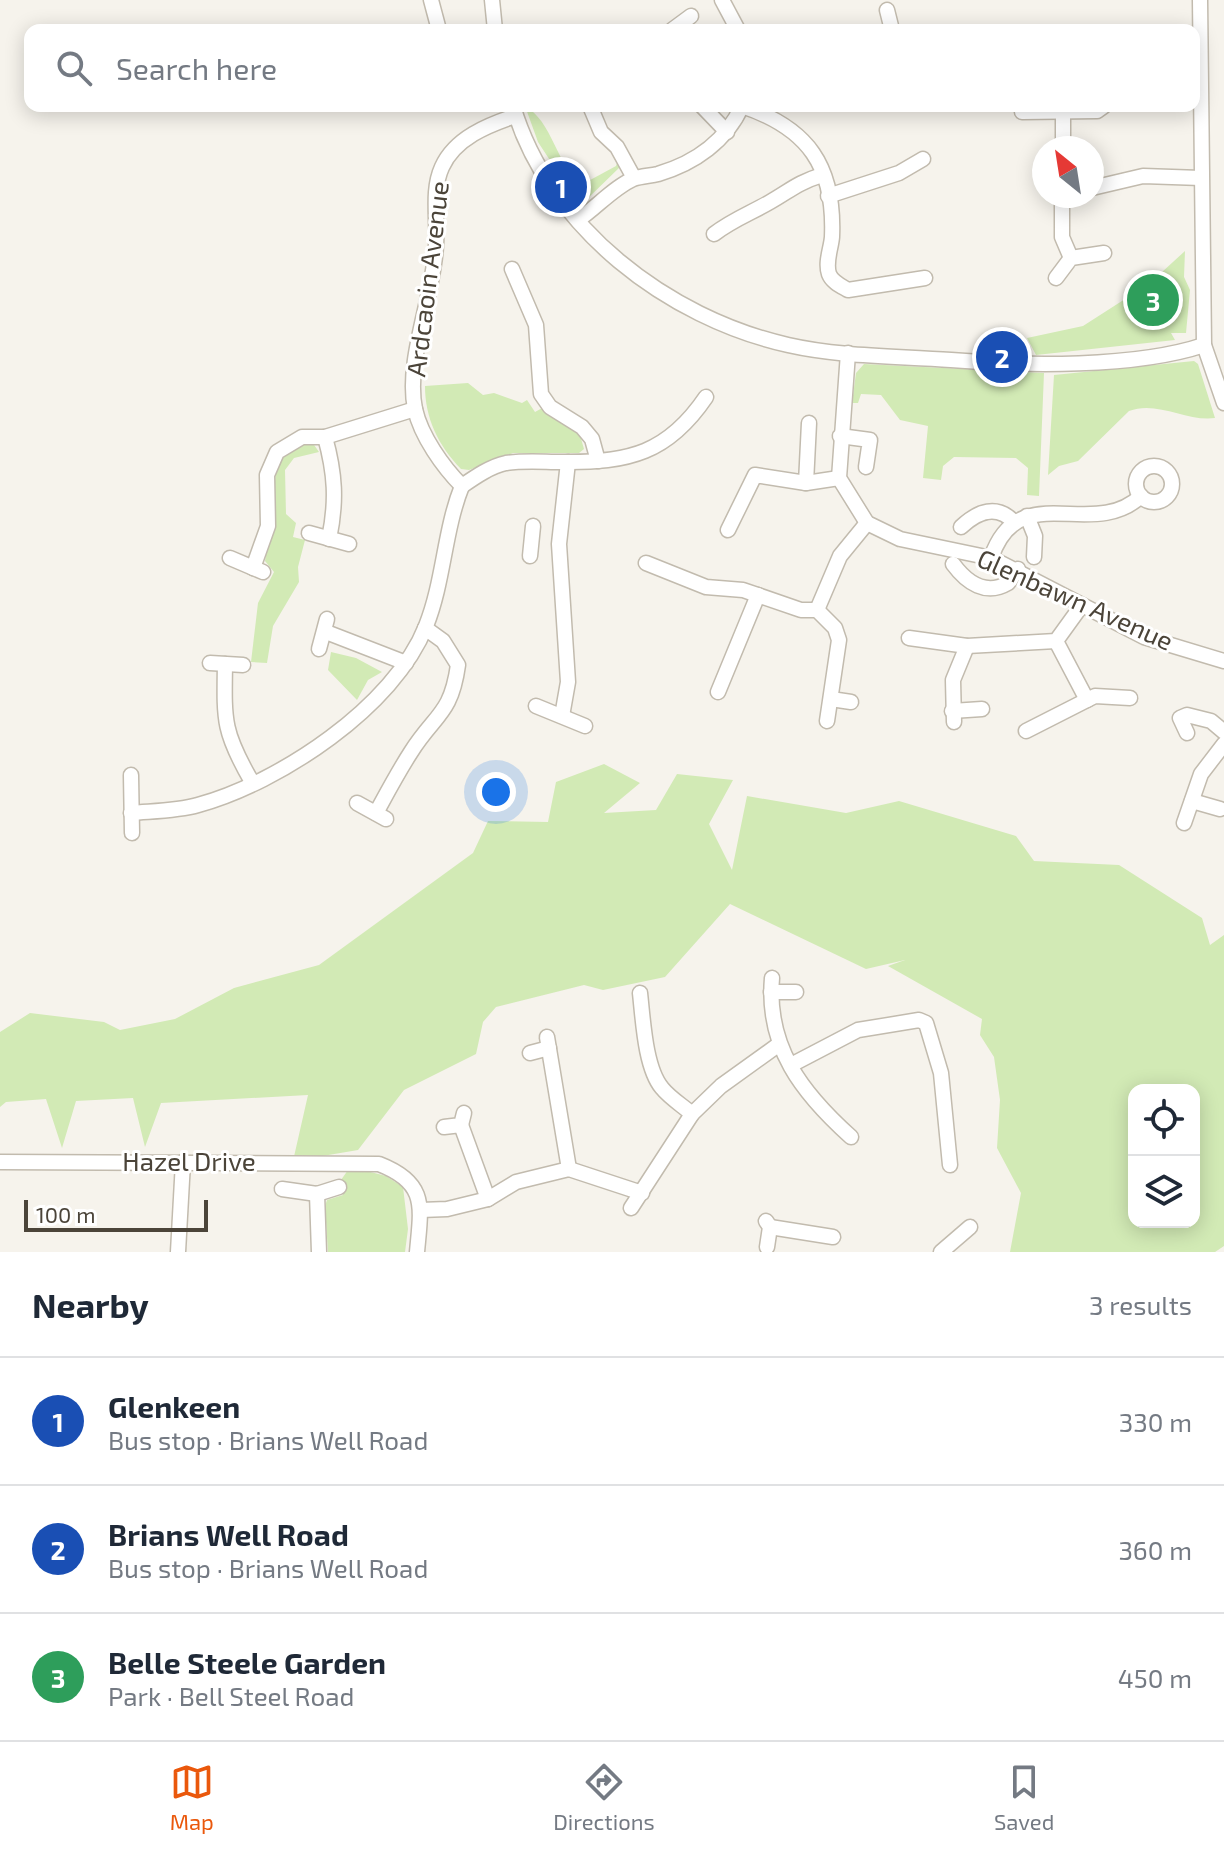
<!DOCTYPE html>
<meta charset="utf-8">
<style>
:root{--surface:#fff;--page:#f6f6f7;--text:#1f2937;--muted:#747a83;--line:#e0e1e3;--accent:#ea580c}
body{margin:0;font-family:"Exo 2",sans-serif;background:var(--page);color:var(--text)}
.controls{position:absolute;right:24px;bottom:24px;display:grid;overflow:hidden;border-radius:16px;box-shadow:0 4px 20px #0003}
.controls button{width:72px;height:72px;display:grid;place-items:center;padding:0;border:0;border-bottom:2px solid var(--line);background:var(--surface);color:var(--text);font:40px sans-serif}
.compass{position:absolute;left:1032px;top:136px;width:72px;height:72px;border-radius:50%;background:var(--surface);box-shadow:0 4px 20px #0003;rotate:330deg}
.scale{position:absolute;left:24px;bottom:20px;width:184px;box-sizing:border-box;padding-left:8px;border:4px solid #4b4439;border-top:0;font-size:22px;line-height:28px;white-space:nowrap;color:#4b4439;-webkit-text-stroke:6px #fff;paint-order:stroke}
.you{position:absolute;left:496px;top:792px;width:28px;height:28px;margin:-20px;border:6px solid #fff;border-radius:50%;background:#1a73e8;box-shadow:0 0 0 12px #1a73e833}
.badge{display:grid;place-items:center;width:52px;height:52px;border-radius:50%;background:var(--accent);color:#fff;font-size:26px;font-weight:700}
.pin{position:absolute;translate:-50% -50%;border:4px solid #fff;box-shadow:0 2px 8px #0006}
.list{margin:0;padding:0;list-style:none}
h2{display:flex;justify-content:space-between;align-items:center;height:104px;margin:0;padding:0 32px;font-size:34px}
h2 small{font-size:26px;font-weight:400;color:var(--muted)}
.list li{display:grid;grid-template-columns:52px 1fr auto;gap:24px;align-items:center;box-sizing:border-box;height:128px;padding:0 32px;border-top:2px solid var(--line)}
.list b{display:block;font-size:30px;white-space:nowrap}
.list p{margin:0;font-size:26px;white-space:nowrap;color:var(--muted)}
.list em{font-size:26px;font-style:normal;color:var(--muted)}
.icon{flex:none;width:44px;height:44px;fill:none;stroke:currentColor;stroke-width:2;stroke-linecap:round;stroke-linejoin:round}
.map{position:relative;flex:none;width:1224px;height:1252px;overflow:hidden}
.search{position:absolute;background:var(--surface);box-shadow:0 4px 20px #0003;left:24px;right:24px;top:24px;height:88px;display:flex;align-items:center;gap:20px;box-sizing:border-box;padding:0 28px;border-radius:16px;color:var(--muted);font-size:30px}
.sheet{height:488px;background:var(--surface)}
nav{display:flex;justify-content:space-around;align-items:center;box-sizing:border-box;height:112px;border-top:2px solid var(--line);background:var(--surface);font-size:22px;color:var(--muted)}
nav a{display:grid;justify-items:center;gap:4px}
nav .on{color:var(--accent)}
.map>svg:first-child{display:block}
.green{fill:#d2eab5;fill-rule:evenodd}
.lines{fill:none;stroke-linecap:round;stroke-linejoin:round}
.minor-casing{stroke:#c2bbae;stroke-width:17}
.minor{stroke:#fff;stroke-width:14}
.labels{text-anchor:middle;stroke-width:6;stroke-linejoin:round;paint-order:stroke}
.street-label{font-size:26px;fill:#4b4439;stroke:#fff}
</style>
<div class="map">
<svg width="1224" height="1252" viewBox="0 0 1224 1252">
<rect width="100%" height="100%" fill="#f6f3ec"/>
<!-- green -->
<g class="green">
<path d="M525,106C552,121 557,165 581,185L616,166L618,160L621,166L583,203L576,200L538,142Z"/>
<polygon points="1185,251 1184,277 1190,290 1186,333 1171,333 1175,340 1036,355 1027,338 1083,326 1150,283"/>
<path d="M1194,361L1198,364L1215,418C1187,422 1157,400 1129,411L1078,461L1059,466L1048,475L1054,375Z"/>
<polygon points="864,364 1044,373 1039,496 1027,495 1028,468 1016,458 954,457 943,466 941,480 923,478 928,426 900,420 881,395 861,394 858,403 852,403 856,373"/>
<path d="M468,383L483,395L494,393L522,403L527,400L535,412L544,407L578,428L584,449L579,453H513L469,470L461,469C438,445 425,418 425,386Z"/>
<path d="M312,442L319,452L294,458L285,470L286,514L296,523L293,537L305,540L298,567L299,582L273,626L267,663L251,662L258,603L274,572L265,561C267,546 274,532 275,517C277,480 265,452 312,442Z"/>
<polygon points="331,652 356,658 382,672 368,680 357,700 328,670"/>
<path d="M604,764L640,783L604,813L656,810L677,774L733,780L709,824L732,870L747,796L846,813L899,801L1016,836L1034,861L1119,865L1202,918L1210,945L1224,935V1246L1215,1252H1010L1021,1193L997,1148L1000,1100L994,1057L980,1035L982,1019L888,966L905,960L866,969L730,904L665,977L603,990L584,985L496,1007L483,1022L476,1054L404,1090L358,1150L293,1161L308,1095L161,1103L145,1147L133,1098L76,1101L62,1148L46,1099L6,1102L0,1107V1032L30,1013L104,1022L120,1030L175,1019L234,988L319,965L473,853L488,821L548,822L556,782ZM1134,1090H1194V1222H1134Z"/>
<polygon points="359,1169 386,1176 403,1187 408,1229 405,1252 328,1252 325,1206 327,1200 343,1195 341,1180 348,1170"/>
</g>
<g class="lines">
<defs>
<g id="minor">
<polyline points="431,0 439,30"/>
<polyline points="492,0 495,30"/>
<polyline points="722,0 738,30"/>
<polyline points="1200,0 1204,345 1224,403"/>
<polyline points="887,10 892,30"/>
<polyline points="672,30 691,16"/>
<path d="M513,106C549,228 668,318 788,345C841,357 897,356 951,360C1024,366 1135,368 1204,345"/>
<polyline points="590,106 601,132 617,147 634,178"/>
<polyline points="702,106 727,132"/>
<path d="M742,106C808,128 835,166 832,237C831,249 825,262 829,274C832,282 841,286 848,290L925,278"/>
<polyline points="1022,112 1097,111 1104,106"/>
<polyline points="1063,148 1063,111"/>
<polyline points="1092,188 1143,176 1201,178"/>
<polyline points="828,196 899,173 923,159"/>
<polyline points="1062,196 1062,237 1071,258"/>
<path d="M578,220C597,207 613,188 633,179C641,176 650,176 658,174C695,163 726,141 742,106"/>
<path d="M714,234C732,220 751,213 770,202C791,190 797,183 822,175"/>
<polyline points="512,269 536,325 541,394 550,407 582,427 592,439 598,461"/>
<polyline points="1056,278 1071,258 1104,253"/>
<polyline points="848,353 839,478 867,523 900,539 991,558 1144,637 1224,661"/>
<polyline points="840,436 870,440 866,467"/>
<path d="M325,437C335,473 337,501 329,539"/>
<circle cx="1154" cy="484" r="18"/>
<polyline points="806,483 809,423"/>
<path d="M462,486C443,467 421,436 415,409C405,360 434,296 436,245C438,220 431,191 442,167C455,138 488,125 515,116"/>
<path d="M462,486C475,477 491,466 506,463C524,460 544,462 562,462C629,463 668,453 706,397"/>
<polyline points="1027,516 1035,536 1034,557"/>
<path d="M961,527C978,511 997,504 1014,522"/>
<polyline points="728,530 755,475 806,483 839,478"/>
<polyline points="309,533 349,544"/>
<polyline points="530,556 533,526"/>
<polyline points="230,558 263,572"/>
<path d="M991,558C1019,476 1092,542 1141,496"/>
<polyline points="646,563 706,587 743,590 801,610 817,610 835,628 839,640 827,721"/>
<path d="M953,564C967,583 986,596 1008,583L1018,569"/>
<polyline points="253,568 268,526 267,475 277,452 302,437 325,437 415,409"/>
<polyline points="817,610 840,556 867,523"/>
<polyline points="326,632 406,663"/>
<polyline points="909,638 967,646 1056,641 1082,605"/>
<polyline points="319,649 327,619"/>
<polyline points="210,663 243,665"/>
<path d="M225,664C224,721 223,732 252,782"/>
<polyline points="718,692 758,595"/>
<polyline points="831,699 851,702"/>
<polyline points="1087,700 1095,696 1130,698"/>
<polyline points="536,706 585,726"/>
<polyline points="952,711 982,709"/>
<polyline points="562,716 568,682 559,544 568,462"/>
<polyline points="954,722 953,680 967,646"/>
<polyline points="1026,731 1087,700 1056,641"/>
<polyline points="1187,733 1180,718 1187,715 1211,721 1224,732"/>
<polyline points="131,775 132,833"/>
<polyline points="1192,801 1220,809"/>
<polyline points="357,803 386,819"/>
<path d="M131,813C153,811 177,811 198,805C279,783 394,707 426,626C444,581 444,531 462,486"/>
<path d="M376,813C387,793 398,772 411,752C435,714 451,715 458,665L443,641L425,628"/>
<polyline points="1184,823 1201,774 1224,744"/>
<path d="M772,978C766,1047 802,1093 851,1137"/>
<polyline points="771,992 796,992"/>
<path d="M640,993C643,1019 645,1068 662,1088C670,1098 683,1106 692,1114"/>
<polyline points="547,1037 569,1169"/>
<polyline points="530,1053 549,1048"/>
<polyline points="791,1065 858,1030 919,1020 926,1023 941,1073 950,1165"/>
<polyline points="461,1125 488,1199"/>
<polyline points="444,1127 461,1125 464,1113"/>
<path d="M0,1162L379,1164C428,1183 421,1207 417,1252"/>
<polyline points="282,1189 317,1194 339,1187"/>
<polyline points="317,1194 319,1252"/>
<polyline points="631,1208 692,1114 721,1086 778,1045"/>
<polyline points="421,1210 447,1209 488,1199 516,1182 569,1169 642,1193"/>
<polyline points="766,1221 770,1227 767,1247"/>
<polyline points="770,1227 833,1237"/>
<polyline points="178,1252 183,1162"/>
<polyline points="941,1252 970,1227"/>
</g>
</defs>
<!-- minor casing -->
<use href="#minor" class="minor-casing"/>
<!-- minor -->
<use href="#minor" class="minor"/>
</g>
<g class="labels">
<!-- street labels -->
<g class="street-label">
<text transform="translate(428 279) rotate(-83)" y="9">Ardcaoin Avenue</text>
<text transform="translate(1075 600) rotate(24)" y="9">Glenbawn Avenue</text>
<text x="189" y="1171">Hazel Drive</text>
</g>
</g>
</svg>
<div class="controls">
<button><svg class="icon" aria-label="locate" viewBox="0 0 24 24"><circle cx="12" cy="12" r="6"/><path d="M12 2v4M12 18v4M2 12h4M18 12h4"/></svg></button>
<button><svg class="icon" aria-label="layers" viewBox="0 0 24 24"><path d="M12 4l9 5-9 5-9-5zM3 14l9 5 9-5"/></svg></button>
</div>
<svg class="compass" viewBox="-18 -18 36 36"><path d="M0-13l5 13h-10z" fill="#e53935"/><path d="M0 13l5-13h-10z" fill="#747a83"/></svg>
<div class="scale">100 m</div>
<div class="you"></div>
<div class="pin badge" style="left:561px;top:187px;background:#1a4fb4">1</div>
<div class="pin badge" style="left:1002px;top:357px;background:#1a4fb4">2</div>
<div class="pin badge" style="left:1153px;top:300px;background:#2e9e5b">3</div>
<div class="search"><svg class="icon" aria-label="search" viewBox="0 0 24 24"><circle cx="10" cy="10" r="6"/><path d="M15 15l6 6"/></svg>Search here</div>
</div>
<section class="sheet">
<h2>Nearby<small>3 results</small></h2>
<ul class="list">
<li><span class="badge" style="background:#1a4fb4">1</span><div><b>Glenkeen</b><p>Bus stop · Brians Well Road</p></div><em>330 m</em></li>
<li><span class="badge" style="background:#1a4fb4">2</span><div><b>Brians Well Road</b><p>Bus stop · Brians Well Road</p></div><em>360 m</em></li>
<li><span class="badge" style="background:#2e9e5b">3</span><div><b>Belle Steele Garden</b><p>Park · Bell Steel Road</p></div><em>450 m</em></li>
</ul>
</section>
<nav>
<a class="on"><svg class="icon" aria-label="map" viewBox="0 0 24 24"><path d="M3 6l6-2 6 2 6-2v14l-6 2-6-2-6 2zM9 4v14M15 6v14"/></svg>Map</a>
<a><svg class="icon" aria-label="directions" viewBox="0 0 24 24"><path d="M12 3l9 9-9 9-9-9zM9 14v-3h6M13 9l2 2-2 2"/></svg>Directions</a>
<a><svg class="icon" aria-label="saved" viewBox="0 0 24 24"><path d="M7 4h10v16l-5-4-5 4z"/></svg>Saved</a>
</nav>
